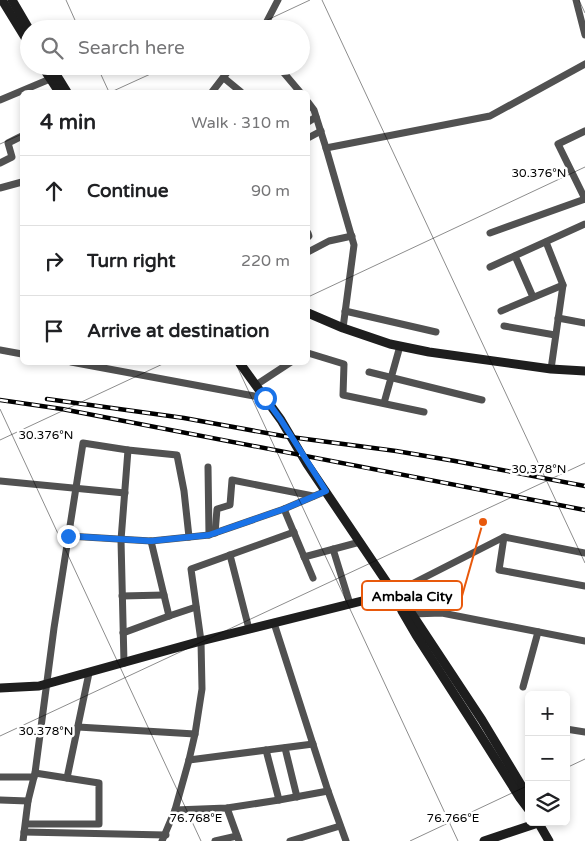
<!DOCTYPE html>
<meta charset="utf-8">
<style>
:root{--surface:#fff;--page:#f6f6f6;--text:#202124;--muted:#757577;--line:#e0e0e0}
body{margin:0;font-family:"Varela Round",sans-serif;background:var(--page);color:var(--text)}
.controls{position:absolute;right:15px;bottom:15px;display:grid;overflow:hidden;border-radius:8px;box-shadow:0 2px 8px #0003}
.controls button{width:45px;height:45px;display:grid;place-items:center;padding:0;border:0;border-bottom:1px solid var(--line);background:var(--surface);color:var(--text);font:25px sans-serif}
.stop{position:absolute;width:15px;height:15px;margin:-11px;border:4px solid #1a73e8;border-radius:50%;background:#fff}
.stop.end{background:#1a73e8;border-color:#fff;box-shadow:0 1px 5px #0008}
.list{margin:0;padding:0;list-style:none}
h2{display:flex;justify-content:space-between;align-items:center;height:65px;margin:0;padding:0 20px;font-size:21px}
h2 small{font-size:16px;font-weight:400;color:var(--muted)}
.list li{display:grid;grid-template-columns:32px 1fr auto;gap:15px;align-items:center;box-sizing:border-box;height:70px;padding:0 20px;border-top:1px solid var(--line)}
.list b{display:block;font-size:19px;white-space:nowrap}
.list em{font-size:16px;font-style:normal;color:var(--muted)}
.icon{flex:none;width:28px;height:28px;fill:none;stroke:currentColor;stroke-width:2;stroke-linecap:round;stroke-linejoin:round}
.map{position:relative;flex:none;width:585px;height:841px;overflow:hidden}
.search{position:absolute;background:var(--surface);box-shadow:0 2px 8px #0003;left:20px;top:20px;width:290px;height:55px;display:flex;align-items:center;gap:12px;box-sizing:border-box;padding:0 18px;border-radius:28px;color:var(--muted);font-size:19px}
.panel{position:absolute;background:var(--surface);box-shadow:0 2px 8px #0003;left:20px;top:90px;width:290px;height:275px;border-radius:8px}
.map>svg:first-child{display:block}
.lines{fill:none;stroke-linecap:round;stroke-linejoin:round}
.street{stroke:#515151;stroke-width:7}
.secondary{stroke:#1e1e1e;stroke-width:9}
.rail-casing{stroke:#000;stroke-width:4.5}
.rail{stroke:#fff;stroke-width:2.5;stroke-dasharray:8;stroke-linecap:butt}
.route{stroke:#1a73e8;stroke-width:6}
.ticks{fill:none;stroke:#000;stroke-width:1;stroke-opacity:0.45}
.ticks-label{font-size:12px;text-anchor:middle;fill:#000;stroke:#fff;stroke-width:5;stroke-linejoin:round;paint-order:stroke}
.leader{fill:none;stroke:#e8590c;stroke-width:2}
.callout-dot{fill:#e8590c;stroke:#fff;stroke-width:2}
.callout{fill:#fff;stroke:#e8590c;stroke-width:2}
.callout-label{font-size:14px;text-anchor:middle;font-weight:bold;fill:#000}
</style>
<div class="map">
<svg width="585" height="841" viewBox="0 0 585 841">
<rect width="100%" height="100%" fill="#fff"/>
<g class="lines">
<!-- street -->
<g class="street">
<polyline points="576,0 585,35"/>
<polyline points="262,29 266,23 278,0"/>
<polyline points="278,66 300,92"/>
<polyline points="224,78 241,92"/>
<polyline points="212,92 232,66"/>
<polyline points="0,100 50,79"/>
<polyline points="308,102 314,110 326,148 354,245 343,328"/>
<polyline points="308,122 316,117"/>
<polyline points="585,131 558,144 585,199"/>
<polyline points="308,138 321,131"/>
<polyline points="326,148 490,116 585,64"/>
<polyline points="0,163 12,157 8,143 22,136"/>
<polyline points="0,188 22,182"/>
<polyline points="308,233 309,236 308,237"/>
<polyline points="490,233 585,199"/>
<polyline points="546,242 563,285 551,369"/>
<polyline points="308,252 329,241 352,236"/>
<polyline points="515,256 533,297"/>
<polyline points="490,267 585,224"/>
<polyline points="345,311 436,332"/>
<polyline points="501,311 563,285"/>
<polyline points="558,318 585,323"/>
<polyline points="504,326 555,335"/>
<polyline points="0,350 22,354"/>
<polyline points="308,353 344,364 343,395 424,412"/>
<polyline points="71,362 265,398"/>
<polyline points="369,372 482,400"/>
<polyline points="256,385 291,362"/>
<polyline points="384,403 400,346"/>
<polyline points="208,467 209,535"/>
<polyline points="0,481 125,493"/>
<polyline points="284,509 313,578"/>
<polyline points="215,533 217,509 230,505 232,480 313,496"/>
<polyline points="68,536 151,541 209,535 284,509 326,491"/>
<polyline points="504,537 499,570 585,586"/>
<polyline points="151,541 169,616"/>
<polyline points="333,549 350,604"/>
<polyline points="230,555 249,629"/>
<polyline points="304,557 360,542"/>
<polyline points="394,593 504,537 585,553"/>
<polyline points="122,596 164,595"/>
<polyline points="412,614 442,613 585,641"/>
<polyline points="274,623 328,791 346,841"/>
<polyline points="123,633 169,616 196,607"/>
<polyline points="124,663 121,540 128,450"/>
<polyline points="523,687 538,632"/>
<polyline points="78,727 195,734"/>
<polyline points="566,729 585,732"/>
<polyline points="285,748 297,797"/>
<polyline points="266,750 279,800"/>
<polyline points="189,760 313,744"/>
<polyline points="0,777 34,777"/>
<polyline points="67,778 89,673"/>
<polyline points="0,800 28,801"/>
<polyline points="227,808 239,841"/>
<polyline points="175,810 227,808 279,800 328,791"/>
<polyline points="26,824 99,824 99,783 35,773"/>
<polyline points="24,832 166,835"/>
<polyline points="23,841 28,801 35,773 54,628 83,443 128,450 177,455 184,491 189,537"/>
<polyline points="162,841 175,810 189,760 195,734 202,689 201,641 191,569 294,532"/>
<polyline points="215,841 237,836"/>
<polyline points="290,841 340,826"/>
</g>
<!-- secondary -->
<g class="secondary">
<polyline points="2,0 29,44"/>
<polyline points="12,0 29,29"/>
<polyline points="42,66 59,92"/>
<polyline points="51,66 67,92"/>
<polyline points="308,313 343,328 390,344 429,352 551,369 585,371"/>
<polyline points="239,362 281,420 307,464 394,593 408,608 482,720 529,798"/>
<polyline points="397,600 402,611 416,635 474,725 520,798 529,810"/>
<polyline points="0,688 39,686 201,641 394,593"/>
<polyline points="538,822 549,841"/>
<polyline points="484,841 538,823"/>
</g>
<defs>
<g id="rail">
<polyline points="47,399 184,418 283,436 396,451 455,461 585,486"/>
<polyline points="0,400 62,409 585,510"/>
</g>
</defs>
<!-- rail casing -->
<use href="#rail" class="rail-casing"/>
<!-- rail -->
<use href="#rail" class="rail"/>
</g>
<g class="lines">
<!-- route -->
<polyline class="route" points="68,536 151,541 209,535 284,509 326,491 281,420 265,398"/>
</g>
<!-- ticks -->
<path class="ticks" d="M66,0L79,29M322,0L585,563M579,0L585,13M248,29L310,0M97,66L109,92M111,92L168,66M0,144L22,134M308,297L585,167M235,362L458,841M0,409L201,841M0,440L167,362M0,736L585,463M566,768L585,759M410,841L529,785"/>
<g class="ticks-label">
<text x="539" y="177">30.376°N</text>
<text x="46" y="439">30.376°N</text>
<text x="539" y="473">30.378°N</text>
<text x="46" y="735">30.378°N</text>
<text x="196" y="822">76.768°E</text>
<text x="453" y="822">76.766°E</text>
</g>
<!-- callouts -->
<path class="leader" d="M483 522L462 596"/>
<circle class="callout-dot" cx="483" cy="522" r="5"/>
<rect class="callout" x="362" y="581" width="100" height="29" rx="5"/>
<g class="callout-label">
<text x="412" y="601">Ambala City</text>
</g>
</svg>
<div class="controls">
<button>+</button>
<button>−</button>
<button><svg class="icon" aria-label="layers" viewBox="0 0 24 24"><path d="M12 4l9 5-9 5-9-5zM3 14l9 5 9-5"/></svg></button>
</div>
<div class="stop" style="left:265px;top:398px"></div>
<div class="stop end" style="left:68px;top:536px"></div>
<div class="search"><svg class="icon" aria-label="search" viewBox="0 0 24 24"><circle cx="10" cy="10" r="6"/><path d="M15 15l6 6"/></svg>Search here</div>
<section class="panel">
<h2>4 min<small>Walk · 310 m</small></h2>
<ul class="list">
<li><svg class="icon" aria-label="ahead" viewBox="0 0 24 24"><path d="M12 20V5M6 11l6-6 6 6"/></svg><div><b>Continue</b></div><em>90 m</em></li>
<li><svg class="icon" aria-label="right" viewBox="0 0 24 24"><path d="M7 20v-9h11M14 6l5 5-5 5"/></svg><div><b>Turn right</b></div><em>220 m</em></li>
<li><svg class="icon" aria-label="arrive" viewBox="0 0 24 24"><path d="M6 21V4h12l-3 4 3 4H6"/></svg><div><b>Arrive at destination</b></div></li>
</ul>
</section>
</div>
